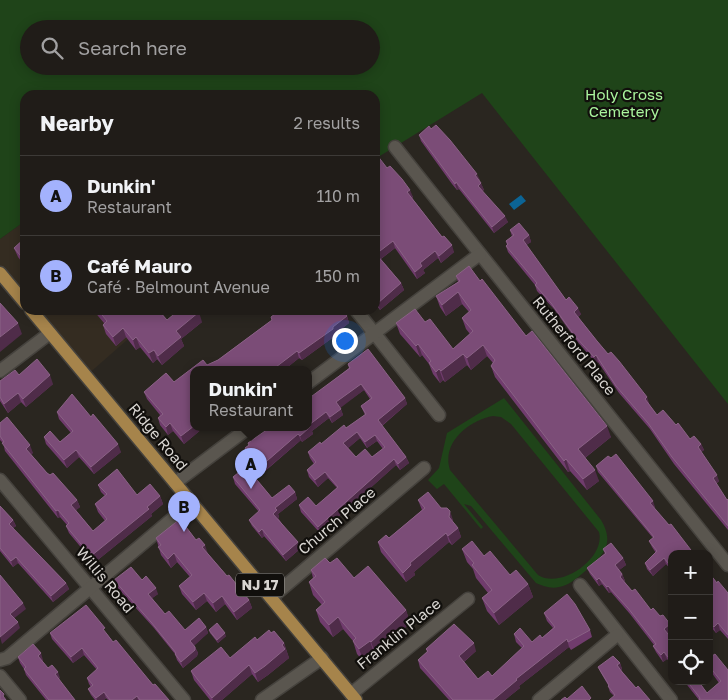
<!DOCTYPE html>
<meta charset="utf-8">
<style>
:root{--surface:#201c18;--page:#282521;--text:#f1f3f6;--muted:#a2a1a2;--line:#3d3a37;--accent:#a3b2fd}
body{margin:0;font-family:"Golos Text",sans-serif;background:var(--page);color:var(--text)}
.controls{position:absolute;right:15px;bottom:15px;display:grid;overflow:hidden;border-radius:10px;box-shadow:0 2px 12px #0003}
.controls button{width:45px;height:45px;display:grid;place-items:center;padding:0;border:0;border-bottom:1px solid var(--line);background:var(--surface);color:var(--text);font:25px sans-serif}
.you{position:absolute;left:344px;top:340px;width:18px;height:18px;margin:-12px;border:4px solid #fff;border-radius:50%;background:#1a73e8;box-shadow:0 0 0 8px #1a73e833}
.badge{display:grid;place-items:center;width:32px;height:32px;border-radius:50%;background:var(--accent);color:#111;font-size:16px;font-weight:700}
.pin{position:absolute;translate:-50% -41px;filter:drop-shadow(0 1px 2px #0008)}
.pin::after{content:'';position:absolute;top:26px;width:18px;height:15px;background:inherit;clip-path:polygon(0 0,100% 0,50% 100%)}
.popup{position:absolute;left:190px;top:366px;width:122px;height:65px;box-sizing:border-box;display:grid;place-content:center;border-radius:10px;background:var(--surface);filter:drop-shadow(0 1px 4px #0005);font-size:16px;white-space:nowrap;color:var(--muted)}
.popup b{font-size:19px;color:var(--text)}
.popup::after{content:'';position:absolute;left:50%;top:100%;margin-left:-10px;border:10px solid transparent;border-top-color:var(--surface)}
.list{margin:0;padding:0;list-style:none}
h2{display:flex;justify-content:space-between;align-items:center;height:65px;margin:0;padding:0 20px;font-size:21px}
h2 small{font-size:16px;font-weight:400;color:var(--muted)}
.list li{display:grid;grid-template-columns:32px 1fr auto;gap:15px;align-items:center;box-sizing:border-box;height:80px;padding:0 20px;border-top:1px solid var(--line)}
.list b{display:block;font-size:19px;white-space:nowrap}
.list p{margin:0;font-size:16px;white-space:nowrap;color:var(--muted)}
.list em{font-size:16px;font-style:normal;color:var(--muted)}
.icon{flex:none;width:28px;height:28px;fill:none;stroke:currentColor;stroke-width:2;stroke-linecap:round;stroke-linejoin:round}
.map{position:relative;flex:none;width:728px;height:700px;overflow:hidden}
.search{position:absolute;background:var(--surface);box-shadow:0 2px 12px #0003;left:20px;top:20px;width:360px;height:55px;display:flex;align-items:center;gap:12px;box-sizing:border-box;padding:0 18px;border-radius:28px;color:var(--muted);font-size:19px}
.panel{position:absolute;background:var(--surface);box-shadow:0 2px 12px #0003;left:20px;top:90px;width:360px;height:225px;border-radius:15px}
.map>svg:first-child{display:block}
.built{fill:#342c21}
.green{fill:#1f4419;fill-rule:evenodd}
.water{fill:#0c6495}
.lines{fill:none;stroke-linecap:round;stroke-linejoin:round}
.minor-casing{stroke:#45423d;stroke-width:15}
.major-casing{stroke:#45423d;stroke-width:15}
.minor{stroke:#5a564f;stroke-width:12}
.major{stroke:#a6844b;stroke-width:12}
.wall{fill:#703c6d;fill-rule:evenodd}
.shaded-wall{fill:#4f2c49}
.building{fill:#7b4c77;stroke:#8a6285;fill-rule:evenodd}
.labels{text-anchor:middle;stroke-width:4.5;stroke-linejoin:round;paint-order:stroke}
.shield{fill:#110f0c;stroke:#9c9a96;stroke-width:1}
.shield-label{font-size:14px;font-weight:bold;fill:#d8d5d1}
.park-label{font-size:15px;fill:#aaf59d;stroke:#110f0c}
.street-label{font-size:15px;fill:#d8d5d1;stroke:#110f0c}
</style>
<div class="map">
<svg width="728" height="700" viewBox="0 0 728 700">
<rect width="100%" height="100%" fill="#2a2620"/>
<!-- built -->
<g class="built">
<polygon points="25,221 25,303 0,273 0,239"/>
<polygon points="31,310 161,310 86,376"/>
</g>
<!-- green -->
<g class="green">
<path d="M0,0H728V404L482,93L375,159V95H25V221L0,239ZM29,29H371V66H29Z"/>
<path d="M504,398L601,520C616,545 602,556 583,573C577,578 568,586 559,587C551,589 543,586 536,583L471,506L464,504L483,527L481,529L444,484L437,489L428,480L439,468L447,433ZM493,416L501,417L511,424L599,532C606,558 561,590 538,575L450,470C441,443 469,420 493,416Z"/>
</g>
<!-- water -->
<polygon class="water" points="521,195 526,201 514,210 509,204"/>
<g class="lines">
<defs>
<g id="minor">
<polyline points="395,147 728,565"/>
<polyline points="356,310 439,415"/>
<polyline points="0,371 50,333"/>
<polyline points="308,383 480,254"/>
<polyline points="0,480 184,700"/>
<polyline points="175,483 248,428"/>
<polyline points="580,585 671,700"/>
<polyline points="271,598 424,468"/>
<polyline points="0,660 7,658 191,503"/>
<polyline points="0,676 20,700"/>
<polyline points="351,694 468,599"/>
<polyline points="262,700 322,658"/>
<polyline points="539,700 617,635"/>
</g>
<g id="major">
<polyline points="0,273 25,303"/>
<polyline points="31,310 356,700"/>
</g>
</defs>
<!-- minor casing -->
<use href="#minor" class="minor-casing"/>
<!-- major casing -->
<use href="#major" class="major-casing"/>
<!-- minor -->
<use href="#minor" class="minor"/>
<!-- major -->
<use href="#major" class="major"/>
</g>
<!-- wall -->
<g class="wall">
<polygon points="419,135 480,180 479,180 484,190 482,191 508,222 494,233 459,189 457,190 452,184 421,141"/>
<polygon points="375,156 387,168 413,197 412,198 454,252 441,263 438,258 423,270 425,273 417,279 395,248 381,259 401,283 404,290 380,310 375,303"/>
<polygon points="510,230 529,235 531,242 526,245 566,300 581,314 578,317 597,341 649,403 649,404 657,415 676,425 690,439 701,444 704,450 701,452 719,481 716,484 727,500 728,499 728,530 674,464 650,429 619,393 598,362 596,363 577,341 554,309 537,291 535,285 508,252 506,246 507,245 506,241 512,236"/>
<polygon points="25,238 25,266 18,257 14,248"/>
<polygon points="456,276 480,281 611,437 585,458 599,481 587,490 570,471 568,472 495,377 491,366 493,363 487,356 471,370 467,365 445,382 443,380 440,383 433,374 429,364 422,355 420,357 400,334 396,323 425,322 453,349 470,334 466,329 462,318 469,312 462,304 446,316 440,307 436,296 458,282"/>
<polygon points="93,310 159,310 167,320 202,322 181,339 184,346 162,365 157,359 153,363 140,347 136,350 126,337 116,346 106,334 103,325 104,323"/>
<polygon points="280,310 342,310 347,316 349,323 335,334 335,336 302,360 299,358 284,370 194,370 194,428 203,428 184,444 173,431 168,435 160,425 158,418 160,415 147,399 144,392 166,373 174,382 203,360 207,365 218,360 272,320 271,317"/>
<path d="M348,364L405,398L407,404L382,426L406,457L409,463L400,470L396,465L320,533L301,512L299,505L316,506L337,488L328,478L318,487L309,477L307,470L314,464L310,458L308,452L346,428L365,415L361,406L370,399L364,390L340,407L343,415L332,423L329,418L312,431L313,434L302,442L301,440L256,479L272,498L295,492L297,499L278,514L279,517L278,518L300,549L286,561L264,536L262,538L252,526L249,520L259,512L235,484L233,477L253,461L248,454L245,448L249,445L248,443L270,431L349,368ZM360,438L367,448L377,441L383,449L372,457H356L348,448Z"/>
<polygon points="19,375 53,384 26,407 21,402 8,413 0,401 0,381"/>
<polygon points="57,412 121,452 94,474 79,457 67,468 46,444 44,437 60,442 71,433 59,419"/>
<polygon points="0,423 33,453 31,454 47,473 77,500 80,507 76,510 93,531 105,521 98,512 95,504 105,496 101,492 98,485 137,495 160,496 163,504 151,514 152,516 94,563 69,533 66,526 67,525 60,517 58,518 5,451 3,443 0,440"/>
<polygon points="596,466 655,507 654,508 669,525 672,554 672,571 666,564 653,576 647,569 645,563 656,553 652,547 649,541 653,538 598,472"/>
<polygon points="418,500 441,508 453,520 453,522 458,528 461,537 452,545 449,542 414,572 415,575 406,582 381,552 378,542 389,538 422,510"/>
<polygon points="0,506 13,520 16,526 13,528 66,583 69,589 53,602 18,563 13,567 0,551"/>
<polygon points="156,538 196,540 227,576 249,600 252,608 237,620 225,604 216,612 207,601 196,610 182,594 179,586 190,577 177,562 171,568 161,555"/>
<polygon points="462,549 484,556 510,575 528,584 533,597 499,625 487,611 482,598 488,593 476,578 473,569 467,562"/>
<polygon points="603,549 623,558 626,565 619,570 622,574 625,581 624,581 632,591 651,610 660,616 672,629 672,631 668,634 672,639 672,665 667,659 663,662 656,652 653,646 654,645 630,614 611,592 609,593 602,584 599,586 590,574 587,568 605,554"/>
<polygon points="330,563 406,610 410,623 376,655 374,653 364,662 357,654 353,641 343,629 333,637 320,622 316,610 322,605 313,595 309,582 313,578 311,570"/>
<polygon points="709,573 717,583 728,593 728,639 720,630 716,633 711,627 709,628"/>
<polygon points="114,580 142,580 158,594 152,598 165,614 185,630 206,627 208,633 194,645 198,653 197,656 183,668 177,660 175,654 154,628 116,586"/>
<polygon points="544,613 590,630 592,637 571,650 569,647 519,686 520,688 505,700 449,700 420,668 418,660 427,652 426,649 476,651 464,662 478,679 492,676 522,648 516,642 514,634 532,642 542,638 553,628 547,621"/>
<polygon points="209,630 226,636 218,643 210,633"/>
<polygon points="50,633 107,634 113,642 153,685 169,700 108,700 106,698 104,700 95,700 91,695 88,689 91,687 89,684 87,678 97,670 84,655 73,663 52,639"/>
<polygon points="271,633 284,643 289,658 268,675 258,682 252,674 222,700 210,700 194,680 191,671 230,658 257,640"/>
<polygon points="715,654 728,700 699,700 684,681 699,681 707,693 719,683 709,669 709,658"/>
<polygon points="18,657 43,660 42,661 48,668 60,678 58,679 75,700 46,700 26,675 24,669 20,663"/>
<polygon points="620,663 622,669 621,670 636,688 650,700 614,696 610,692 608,686 608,685 601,673 598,667"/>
</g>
<!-- shaded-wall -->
<g class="shaded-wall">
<polygon points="477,174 480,180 477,182 475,175"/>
<polygon points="456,182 459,189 457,190 455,184"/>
<polygon points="481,183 484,190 480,193 478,186"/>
<polygon points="410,190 413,197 410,199 407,192"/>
<polygon points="505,216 508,222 494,233 492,227"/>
<polygon points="529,235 531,242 525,246 523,240"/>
<polygon points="393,241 395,248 378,261 376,254"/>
<polygon points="452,245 454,252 441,263 439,256"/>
<polygon points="435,251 438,258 423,270 425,273 417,279 415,272 420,263"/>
<polygon points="401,283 404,290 380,310 378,303"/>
<polygon points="458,292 462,304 446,316 442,305"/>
<polygon points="578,308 581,314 576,318 574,312"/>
<polygon points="199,312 202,322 181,339 184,346 162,365 158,356 176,331"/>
<polygon points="347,316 349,323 335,334 335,336 302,360 299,353"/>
<polygon points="18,323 22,334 0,352 0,337"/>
<polygon points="123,328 126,337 116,346 113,337"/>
<polygon points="136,337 140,347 136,350 133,340"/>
<polygon points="418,344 422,355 420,357 416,346"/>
<polygon points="483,345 487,356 471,370 467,358"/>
<polygon points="154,350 157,359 153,363 149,353"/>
<polygon points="297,351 299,358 284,370 272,370"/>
<polygon points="463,354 467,365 445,382 441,371"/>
<polygon points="596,355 598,362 596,363 594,357"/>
<polygon points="439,369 443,380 440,383 436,372"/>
<polygon points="50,375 53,384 26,407 23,399"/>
<polygon points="361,384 364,390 339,409 336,402"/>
<polygon points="18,393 21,402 8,413 4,404"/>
<polygon points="647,397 649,403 647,405 645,399"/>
<polygon points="405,398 407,404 380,427 378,420"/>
<polygon points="341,409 343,415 332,423 330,417"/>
<polygon points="326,412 329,418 312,431 313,434 302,442 300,436 309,425"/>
<polygon points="170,423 173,431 168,435 166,427"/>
<polygon points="194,426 194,428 203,428 184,444 181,436"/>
<polygon points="607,426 611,437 582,460 578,449"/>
<polygon points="357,432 360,438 346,450 343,443"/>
<polygon points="298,434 301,440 254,480 252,474"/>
<polygon points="375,435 377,441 367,448 365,442"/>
<polygon points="118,444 121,452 94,474 91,467"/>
<polygon points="701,444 704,450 700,453 698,447"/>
<polygon points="30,445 33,453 29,456 26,449"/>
<polygon points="76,450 79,457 67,468 64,460"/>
<polygon points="406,457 409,463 400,470 398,464"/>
<polygon points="394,459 396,465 320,533 318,527"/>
<polygon points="566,459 570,471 568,472 564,461"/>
<polygon points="595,470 599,481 587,490 583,479"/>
<polygon points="325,472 328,478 318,487 315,480"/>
<polygon points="717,475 719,481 715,485 713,478"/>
<polygon points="295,492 297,499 278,514 279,517 276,520 273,514 275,508"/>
<polygon points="160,496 163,504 151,514 152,516 94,563 91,556"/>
<polygon points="77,500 80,507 74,512 71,505"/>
<polygon points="653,501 655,507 652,510 650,503"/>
<polygon points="58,510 60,517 58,518 56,511"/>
<polygon points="450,511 453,520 452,526 449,517"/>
<polygon points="13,520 16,526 11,530 9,524"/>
<polygon points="458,528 461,537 452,545 448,536"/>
<polygon points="262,529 264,536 262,538 259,532"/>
<polygon points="446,533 449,542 414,572 415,575 406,582 403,573 410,563"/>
<polygon points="298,542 300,549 286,561 283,555"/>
<polygon points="205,545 208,554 202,547"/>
<polygon points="174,553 177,562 171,568 168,559"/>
<polygon points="16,557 18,563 13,567 11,561"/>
<polygon points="623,558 626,565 617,572 615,565"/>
<polygon points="664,558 666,564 653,576 650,570"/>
<polygon points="622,574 625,581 622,583 620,577"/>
<polygon points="599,578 602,584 599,586 597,580"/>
<polygon points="66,583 69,589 53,602 51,596"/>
<polygon points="528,584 533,597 499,625 494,613"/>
<polygon points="608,586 611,592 609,593 607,587"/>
<polygon points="156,588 158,594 150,600 148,594"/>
<polygon points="204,593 207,601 196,610 193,602"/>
<polygon points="222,596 225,604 216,612 213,603"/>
<polygon points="249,600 252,608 237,620 234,612"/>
<polygon points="23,603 26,609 12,620 10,614"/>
<polygon points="406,610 410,623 376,655 371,642"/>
<polygon points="338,617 343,629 333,637 329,625"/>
<polygon points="18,622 20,628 2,644 0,637"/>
<polygon points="718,623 720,630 716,633 714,627"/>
<polygon points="670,624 672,631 666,636 664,629"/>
<polygon points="206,627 208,633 193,647 190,641"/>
<polygon points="225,633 226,636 218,643 217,640"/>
<polygon points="567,639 569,647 519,686 520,688 505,700 493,700 516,679"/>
<polygon points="370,641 374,653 364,662 359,649"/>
<polygon points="284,643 289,658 268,675 258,682 255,673"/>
<polygon points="474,643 476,651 461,664 459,656"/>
<polygon points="195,647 198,653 197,656 183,668 181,662"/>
<polygon points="82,648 84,655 73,663 71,657"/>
<polygon points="664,652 667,659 663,662 661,655"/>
<polygon points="41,653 43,660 40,662 38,656"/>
<polygon points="620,663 622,669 619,671 617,665"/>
<polygon points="249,665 252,674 222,700 213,700 212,698"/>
<polygon points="58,672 60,678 57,680 55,674"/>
<polygon points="104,692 106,698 104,700 97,700 96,698"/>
<polygon points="137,696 138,700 132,700"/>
</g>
<!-- building -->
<g class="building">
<polygon points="436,125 450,140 477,174 475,175 481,183 478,186 505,216 492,227 456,182 455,184 419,135 429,126 431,129"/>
<polygon points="377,155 387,168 390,166 402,179 410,190 407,192 442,237 444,236 452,245 439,256 435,251 420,263 422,266 415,272 393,241 376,254 401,283 378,303 375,299 375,156"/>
<polygon points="519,223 529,235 523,240 566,300 569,297 578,308 574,312 597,341 608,354 611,352 619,361 647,397 645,399 657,415 663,410 676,425 678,423 690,439 694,436 701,444 698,447 717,475 713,478 727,500 728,499 728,526 672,457 648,423 616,386 596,355 594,357 574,335 551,303 535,285 537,283 506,246 508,244 506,241 514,235 510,230"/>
<polygon points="25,238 25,261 14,248"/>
<polygon points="469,266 480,281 482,279 526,336 532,331 607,426 578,449 595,470 583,479 566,459 564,461 491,366 495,360 483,345 467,358 463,354 441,371 439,369 436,372 429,363 431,361 418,344 416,346 396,323 415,309 425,322 430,319 453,349 473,331 462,318 471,310 458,292 442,305 436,296 460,281 456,276"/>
<polygon points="0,303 18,323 0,337"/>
<polygon points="98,310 158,310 167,320 179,310 197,310 199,312 176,331 181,337 158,356 154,350 149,353 136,337 133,340 123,328 113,337 103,325 107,321"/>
<polygon points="280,310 342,310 347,316 333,327 333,329 299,353 297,351 272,370 194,370 194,426 181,436 170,423 166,427 158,418 163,414 144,392 166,373 174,382 203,360 207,365 218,360 272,320 271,317"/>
<path d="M368,349L405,398L378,420L406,457L398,464L394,459L318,527L299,505L308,497L316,506L338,487L325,472L315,480L307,470L316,462L308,452L320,442L321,444L344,425L346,428L366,414L361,406L372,398L361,384L336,402L341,409L330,417L326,412L309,425L310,427L300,436L298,434L252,474L272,498L289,485L295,492L275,508L277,510L273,514L298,542L283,555L262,529L259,532L249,520L260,510L233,477L254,460L245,448L249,445L248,443L268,429L270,431L274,428H308V399L350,368L348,364ZM357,432L365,442L375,435L385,447L372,457L365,449L356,457L343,443Z"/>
<polygon points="37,359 50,375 23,399 18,393 4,404 0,397 0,381 15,370 19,375"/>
<polygon points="72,394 91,417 93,414 118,444 91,467 76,450 64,460 44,437 50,431 60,442 73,431 57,412"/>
<polygon points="7,417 30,445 26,449 47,473 50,475 53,473 77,500 71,505 93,531 107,519 95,504 107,494 98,485 117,469 137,495 150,484 160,496 147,507 149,509 91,556 66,526 69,523 58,510 56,511 2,443 4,442 0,436 0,423"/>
<polygon points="616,454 653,501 650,503 669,525 671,524 694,554 672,554 672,568 664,558 650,570 645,563 657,551 649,541 654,537 596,466 608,456 611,458"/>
<polygon points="428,492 441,508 447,508 450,511 449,517 458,528 448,536 446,533 410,563 411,565 403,573 378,542 386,535 389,538 425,508 418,500"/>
<polygon points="0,506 13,520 9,524 66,583 51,596 16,557 11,561 0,548"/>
<polygon points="180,519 196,540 199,538 205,545 202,547 227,576 229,575 249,600 234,612 222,596 213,603 204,593 193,602 179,586 192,575 174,553 168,559 158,547 161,545 156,538"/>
<polygon points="472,541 484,556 490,551 510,575 516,570 528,584 494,613 482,598 492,590 472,565 474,563 462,549"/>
<polygon points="611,543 623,558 615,565 622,574 620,577 632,591 635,589 651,610 653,608 660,616 663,615 670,624 664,629 672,639 672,662 664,652 661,655 653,646 656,644 628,608 608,586 607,587 599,578 597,580 587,568 606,553 603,549"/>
<polygon points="325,558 330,563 337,558 354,578 368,566 406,610 371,642 370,641 359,649 353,641 356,638 338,617 329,625 316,610 325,602 309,582 316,576 311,570"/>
<polygon points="131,567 142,580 146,576 156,588 148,594 165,614 169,611 185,630 199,618 206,627 190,641 195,647 195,650 181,662 175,654 176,653 151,622 114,580"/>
<polygon points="709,573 717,583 718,581 728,593 728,635 718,623 714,627 709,622"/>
<polygon points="0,575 23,603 10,614 18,622 0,637"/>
<polygon points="567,594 575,604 590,630 568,642 567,639 516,679 517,680 493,700 453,700 418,660 428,651 426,649 454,624 474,643 459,656 478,679 488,671 492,676 524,646 514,634 520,628 532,642 540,635 542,638 555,627 544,613"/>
<polygon points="86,605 105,628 103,629 113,642 116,640 153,685 155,684 169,700 140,700 137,696 132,700 110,700 104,692 96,698 88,689 93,685 87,678 98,668 82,648 71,657 50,633"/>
<polygon points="217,623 225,633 217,640 209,630"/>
<polygon points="269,630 271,633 274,631 284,643 282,645 285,649 265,666 255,673 249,665 212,698 191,671 221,647 230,658 255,637 257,640"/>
<polygon points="33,644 41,653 38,656 48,668 52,665 58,672 55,674 75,700 49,700 24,669 26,667 18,657"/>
<polygon points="715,654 728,670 728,700 699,700 700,698 687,681 698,681 707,693 721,681 709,666 709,658"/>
<polygon points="613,656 620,663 617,665 622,672 636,688 638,686 650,700 609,700 615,695 608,686 609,685 598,667"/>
<polygon points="582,686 591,698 589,700 561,700 565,697 567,699"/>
<polygon points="0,690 4,694 3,696 6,700 0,700"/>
</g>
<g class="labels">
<!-- shield labels -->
<rect class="shield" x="236" y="573.5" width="48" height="23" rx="4"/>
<g class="shield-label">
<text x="260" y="590">NJ 17</text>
</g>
<!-- park labels -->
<g class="park-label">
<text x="624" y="100">Holy Cross<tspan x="624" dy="17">Cemetery</tspan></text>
</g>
<!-- street labels -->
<g class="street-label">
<text transform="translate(574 346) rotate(51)" y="5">Rutherford Place</text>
<text transform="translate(158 437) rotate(50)" y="5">Ridge Road</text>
<text transform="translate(337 521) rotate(-40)" y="5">Church Place</text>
<text transform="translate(105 580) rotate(50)" y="5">Willis Road</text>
<text transform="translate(399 634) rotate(-39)" y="5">Franklin Place</text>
</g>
</g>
</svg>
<div class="controls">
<button>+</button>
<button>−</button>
<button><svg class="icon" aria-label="locate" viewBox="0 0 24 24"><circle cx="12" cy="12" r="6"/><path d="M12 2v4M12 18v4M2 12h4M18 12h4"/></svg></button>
</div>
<div class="you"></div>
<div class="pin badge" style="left:251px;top:489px">A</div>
<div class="popup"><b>Dunkin'</b>Restaurant</div>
<div class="pin badge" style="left:184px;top:532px">B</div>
<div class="search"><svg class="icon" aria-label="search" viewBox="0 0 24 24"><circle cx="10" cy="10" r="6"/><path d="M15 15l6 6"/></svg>Search here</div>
<section class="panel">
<h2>Nearby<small>2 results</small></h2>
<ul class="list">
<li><span class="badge">A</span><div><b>Dunkin'</b><p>Restaurant</p></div><em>110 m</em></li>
<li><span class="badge">B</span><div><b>Café Mauro</b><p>Café · Belmount Avenue</p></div><em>150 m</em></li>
</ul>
</section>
</div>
